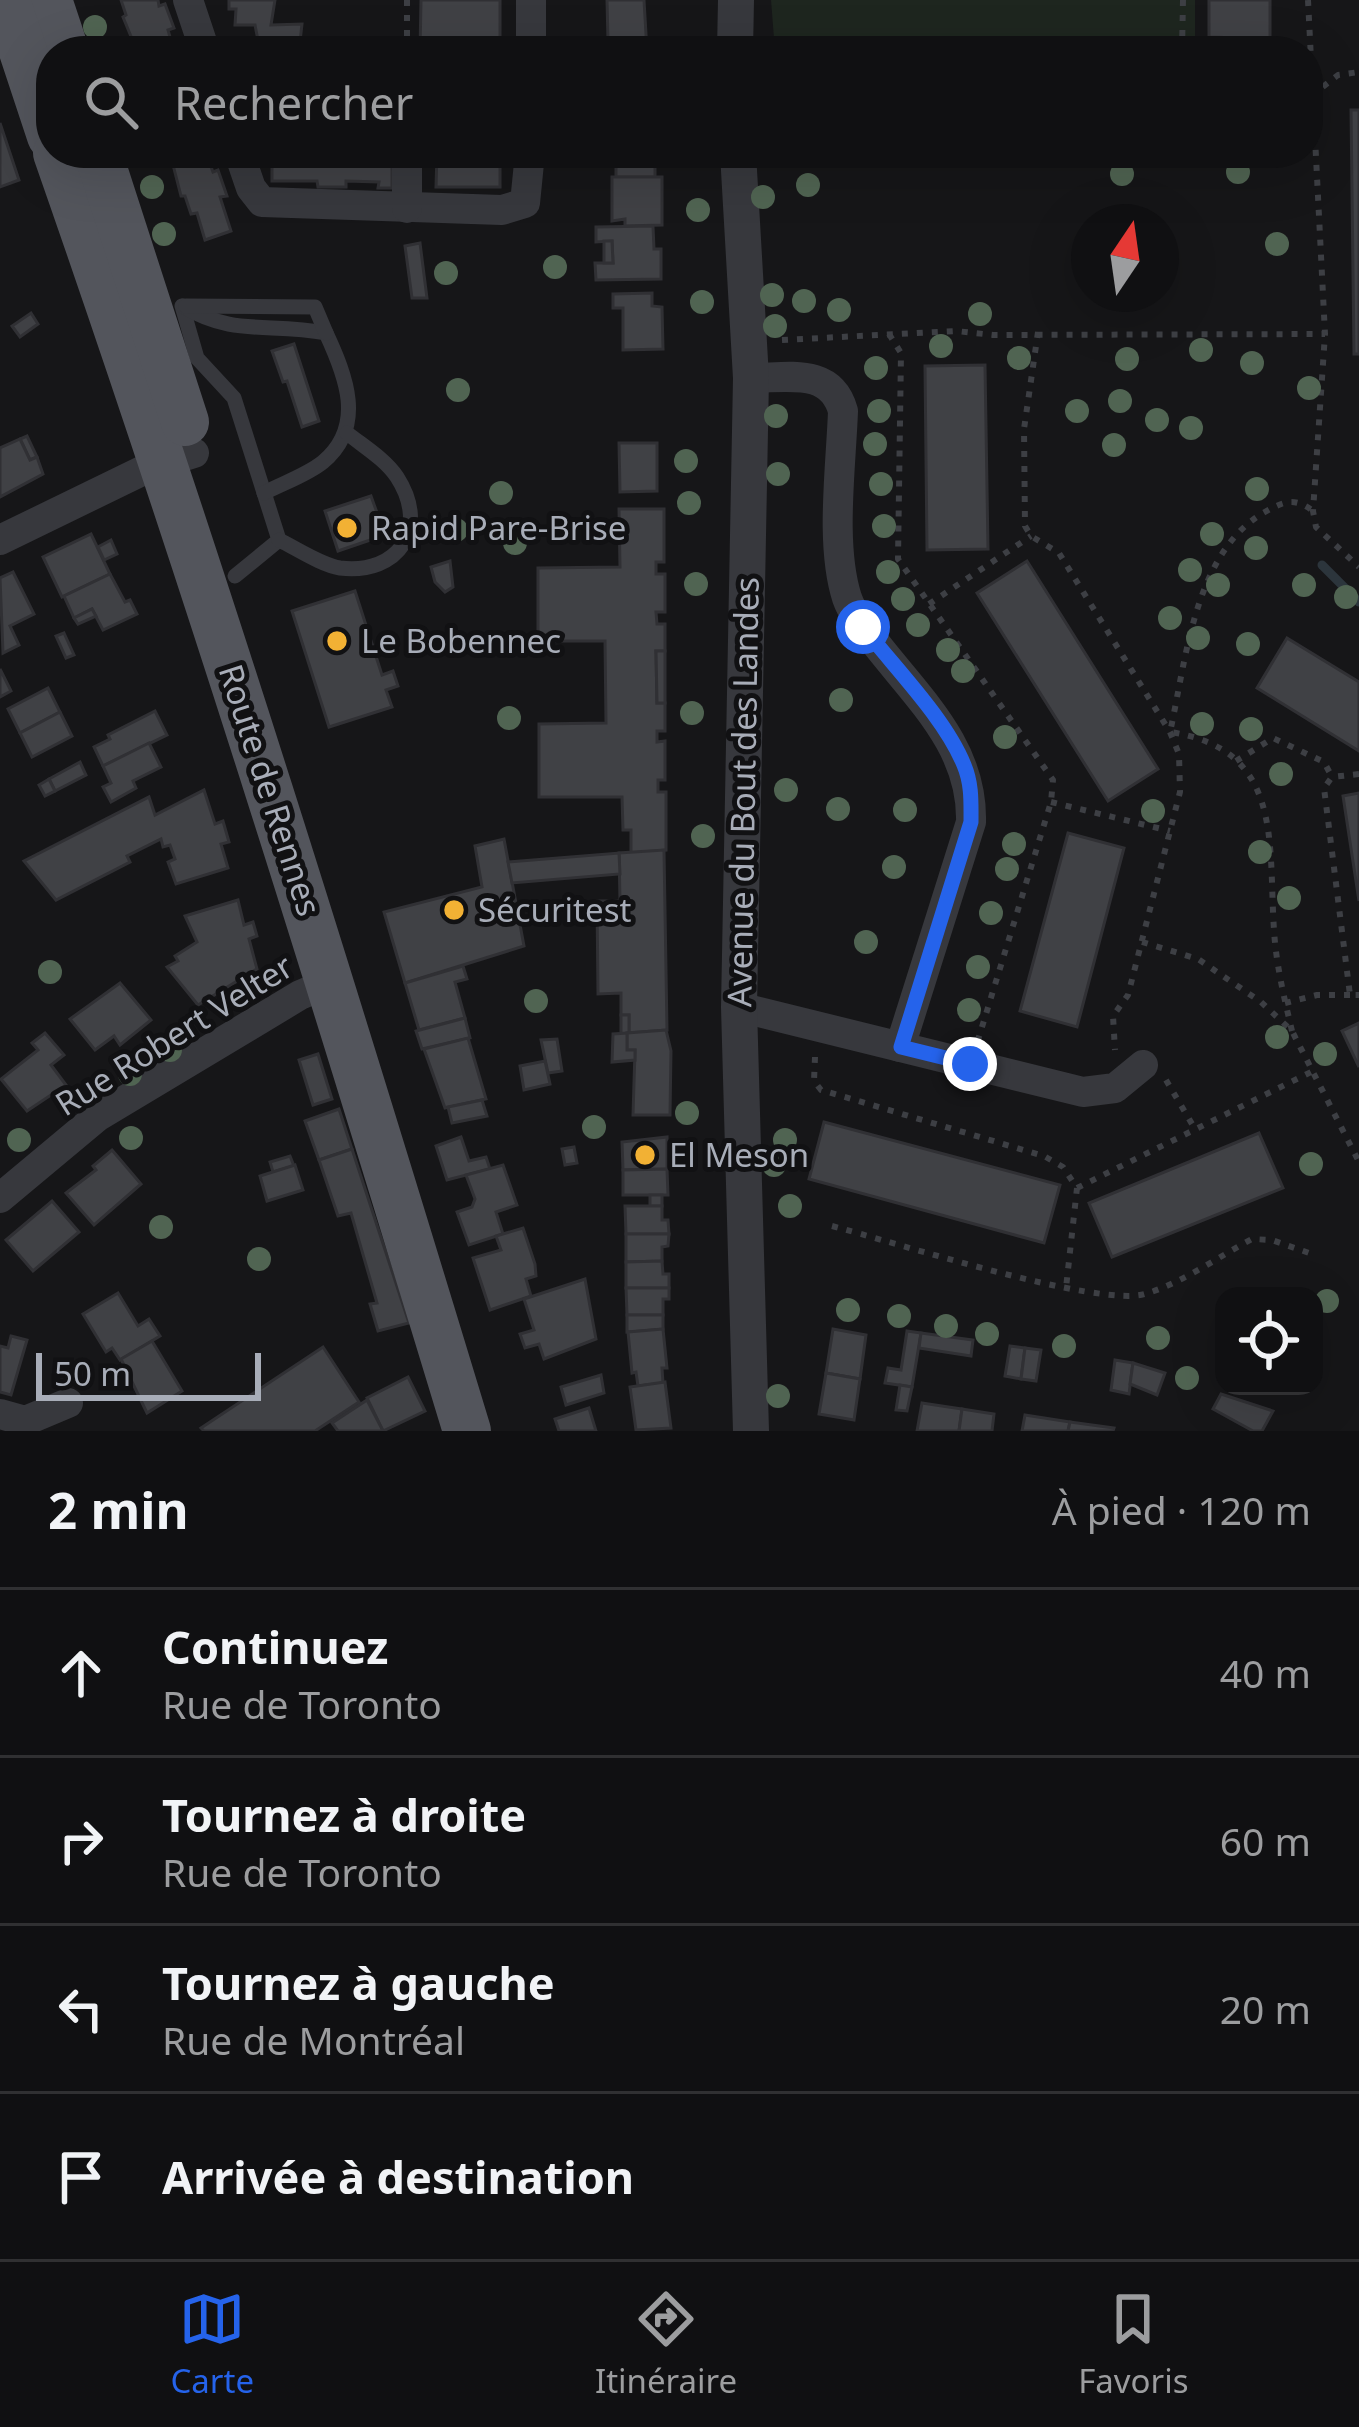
<!DOCTYPE html>
<html lang="fr">
<meta charset="utf-8">
<style>
:root{--surface:#101012;--page:#19191b;--text:#f1f3f6;--muted:#9c9d9f;--line:#303032;--accent:#2563eb}
body{margin:0;font-family:"Noto Sans",sans-serif;background:var(--page);color:var(--text)}
.controls{position:absolute;right:36px;bottom:36px;display:grid;overflow:hidden;border-radius:24px;box-shadow:0 12px 48px #0002}
.controls button{width:108px;height:108px;display:grid;place-items:center;padding:0;border:0;border-bottom:3px solid var(--line);background:var(--surface);color:var(--text);font:60px sans-serif}
.compass{position:absolute;left:1071px;top:204px;width:108px;height:108px;border-radius:50%;background:var(--surface);box-shadow:0 12px 48px #0002;rotate:13deg}
.scale{position:absolute;left:36px;bottom:30px;width:225px;box-sizing:border-box;padding-left:12px;border:6px solid #a8adb8;border-top:0;font-size:33px;line-height:42px;white-space:nowrap;color:#a8adb8;-webkit-text-stroke:9px #111113;paint-order:stroke}
.stop{position:absolute;width:36px;height:36px;margin:-27px;border:9px solid #2563eb;border-radius:50%;background:#fff}
.stop.end{background:#2563eb;border-color:#fff;box-shadow:0 3px 12px #0008}
.list{margin:0;padding:0;list-style:none}
h2{display:flex;justify-content:space-between;align-items:center;height:156px;margin:0;padding:0 48px;font-size:51px}
h2 small{font-size:39px;font-weight:400;color:var(--muted)}
.list li{display:grid;grid-template-columns:78px 1fr auto;gap:36px;align-items:center;box-sizing:border-box;height:168px;padding:0 48px;border-top:3px solid var(--line)}
.list b{display:block;font-size:45px;white-space:nowrap}
.list p{margin:0;font-size:39px;white-space:nowrap;color:var(--muted)}
.list em{font-size:39px;font-style:normal;color:var(--muted)}
.icon{flex:none;width:66px;height:66px;fill:none;stroke:currentColor;stroke-width:2;stroke-linecap:round;stroke-linejoin:round}
.map{position:relative;flex:none;width:1359px;height:1431px;overflow:hidden}
.search{position:absolute;background:var(--surface);box-shadow:0 12px 48px #0002;left:36px;right:36px;top:36px;height:132px;display:flex;align-items:center;gap:30px;box-sizing:border-box;padding:0 42px;border-radius:48px;color:var(--muted);font-size:45px}
.sheet{height:828px;background:var(--surface)}
nav{display:flex;justify-content:space-around;align-items:center;box-sizing:border-box;height:168px;border-top:3px solid var(--line);background:var(--surface);font-size:33px;color:var(--muted)}
nav a{display:grid;justify-items:center;gap:6px}
nav .on{color:var(--accent)}
.map>svg:first-child{display:block}
.green{fill:#1e261f}
.lines{fill:none;stroke-linecap:round;stroke-linejoin:round}
.stream{stroke:#2c353c;stroke-width:9}
.building{fill:#404145;stroke:#303034;stroke-width:3}
.path{stroke:#3d3f44;stroke-width:6;stroke-dasharray:6 9;stroke-linecap:butt}
.service{stroke:#37383d;stroke-width:15}
.minor{stroke:#37383d;stroke-width:30}
.tertiary{stroke:#37383d;stroke-width:36}
.primary{stroke:#53555c;stroke-width:48}
.tree{fill:#506452}
.route{stroke:#2563eb;stroke-width:15}
.poi-dot{fill:#f2b134;stroke:#111113;stroke-width:4.5}
.labels{text-anchor:middle;stroke-width:10;stroke-linejoin:round;paint-order:stroke}
.poi-label{font-size:33px;fill:#a8adb8;stroke:#111113;text-anchor:start}
.street-label{font-size:33px;fill:#a8adb8;stroke:#111113}
</style>
<div class="map">
<svg width="1359" height="1431" viewBox="0 0 1359 1431">
<rect width="100%" height="100%" fill="#161618"/>
<!-- green -->
<polygon class="green" points="771,0 1195,0 1195,51 775,51"/>
<g class="lines">
<!-- stream -->
<polyline class="stream" points="1322,565 1359,602"/>
</g>
<!-- building -->
<g class="building">
<polygon points="121,0 158,0 159,6 165,4 174,28 168,30 174,51 137,51 123,17 126,15"/>
<polygon points="229,0 275,0 271,25 302,24 299,51 260,51 255,25 235,25 236,9 229,9"/>
<polygon points="421,0 500,0 500,51 420,51"/>
<polygon points="607,0 644,0 647,51 625,51 625,41 608,42"/>
<polygon points="1209,0 1270,0 1270,39 1209,37"/>
<polygon points="1351,110 1359,110 1359,354 1354,354"/>
<polygon points="0,123 19,180 0,187"/>
<polygon points="170,153 206,153 213,172 218,170 227,196 220,197 231,231 205,240 197,213 191,214 185,196 181,196"/>
<polygon points="278,153 392,153 392,188 378,188 379,182 346,181 346,187 318,187 317,181 272,181 272,164 278,164"/>
<polygon points="437,153 500,153 500,187 436,187"/>
<rect x="616" y="153" width="39" height="24"/>
<polygon points="612,177 662,177 662,225 625,226 625,219 612,221"/>
<polygon points="653,226 654,249 661,249 661,279 596,280 595,263 613,263 612,241 596,242 596,227"/>
<polygon points="604,241 612,241 613,263 604,263"/>
<polygon points="420,243 427,298 412,298 405,246"/>
<polygon points="652,293 652,306 662,307 663,349 623,350 623,308 613,308 613,294"/>
<polygon points="31,313 38,324 20,337 12,326"/>
<polygon points="294,344 319,421 302,427 287,381 283,382 272,351"/>
<polygon points="985,365 988,549 927,550 925,366"/>
<polygon points="27,436 37,457 30,460 20,439"/>
<polygon points="20,439 30,460 37,457 43,474 0,497 0,448"/>
<polygon points="619,443 657,443 657,491 620,492"/>
<polygon points="371,496 385,535 338,551 325,511"/>
<polygon points="619,509 664,509 664,562 656,562 656,574 665,574 665,612 656,612 657,624 665,624 665,651 656,651 657,703 665,703 665,731 657,731 657,742 665,741 665,780 658,780 658,792 666,792 666,850 631,853 631,830 623,830 622,797 539,797 539,724 606,723 605,641 538,641 538,568 620,567"/>
<polygon points="91,534 110,574 62,597 43,557"/>
<polygon points="111,540 117,554 104,560 98,547"/>
<polygon points="450,561 453,587 445,592 435,582 431,567"/>
<polygon points="1027,561 1158,769 1108,801 977,593"/>
<polygon points="13,572 34,614 10,626 19,645 3,653 0,578"/>
<polygon points="110,574 125,602 130,600 137,614 103,630 92,609 74,618 64,596"/>
<polygon points="355,591 382,675 393,671 398,686 386,690 392,707 329,727 292,611"/>
<polygon points="92,609 96,616 78,624 74,618"/>
<polygon points="64,633 74,655 66,658 56,636"/>
<polygon points="1287,638 1359,682 1359,751 1257,688"/>
<polygon points="656,651 665,651 665,703 657,703"/>
<polygon points="0,669 11,691 0,697"/>
<polygon points="48,688 60,712 20,733 8,709"/>
<polygon points="155,711 167,735 103,766 94,747 110,739 108,735"/>
<polygon points="60,712 72,736 32,757 20,733"/>
<polygon points="149,743 161,767 133,781 136,788 111,802 103,787 111,783 103,766"/>
<polygon points="80,762 86,775 55,791 49,779"/>
<polygon points="49,779 55,791 45,796 39,785"/>
<polygon points="204,790 215,824 223,821 229,842 221,844 228,868 176,884 168,862 175,859 170,845 163,847 161,839 127,856 130,862 56,900 24,861 149,797 155,815"/>
<polygon points="1359,793 1359,901 1343,796"/>
<polygon points="1068,833 1124,848 1077,1027 1020,1011"/>
<polygon points="504,839 524,946 405,983 384,912 482,887 475,846"/>
<polygon points="664,850 667,1030 629,1033 629,1015 621,1015 621,993 598,994 597,901 620,901 619,853"/>
<polygon points="619,853 620,874 512,883 508,862"/>
<polygon points="238,900 244,925 253,922 257,936 249,939 257,969 198,1005 167,967 178,961 175,956 197,942 185,916"/>
<polygon points="463,966 467,979 455,982 465,1018 419,1030 405,983"/>
<polygon points="120,983 151,1020 120,1045 114,1036 95,1050 70,1019"/>
<polygon points="621,1015 629,1015 629,1033 621,1034"/>
<polygon points="465,1018 470,1038 422,1049 416,1031"/>
<polygon points="1359,1023 1359,1067 1342,1031"/>
<polygon points="666,1030 671,1051 670,1115 633,1115 635,1050 627,1050 627,1033"/>
<polygon points="45,1033 64,1055 51,1065 66,1085 27,1111 1,1079 38,1050 32,1043"/>
<polygon points="627,1033 627,1050 635,1050 635,1060 612,1062 613,1034"/>
<polygon points="468,1038 486,1099 445,1108 424,1049"/>
<polygon points="557,1039 562,1071 548,1073 541,1040"/>
<polygon points="318,1054 332,1099 313,1105 299,1060"/>
<polygon points="545,1061 550,1084 524,1090 520,1066"/>
<polygon points="482,1100 487,1116 452,1123 448,1107"/>
<polygon points="339,1109 352,1149 319,1160 305,1121"/>
<polygon points="824,1122 1060,1185 1044,1243 809,1179"/>
<polygon points="1259,1133 1283,1188 1112,1257 1089,1203"/>
<polygon points="461,1137 469,1161 486,1157 490,1169 447,1180 436,1146"/>
<polygon points="667,1137 667,1169 623,1170 622,1142"/>
<polygon points="574,1147 577,1163 565,1165 562,1149"/>
<polygon points="352,1149 409,1323 378,1331 370,1304 377,1303 351,1213 338,1216 319,1160"/>
<polygon points="112,1150 141,1184 94,1225 66,1193 96,1170 93,1166"/>
<polygon points="290,1156 294,1166 273,1172 270,1162"/>
<polygon points="295,1165 303,1190 267,1201 260,1176"/>
<polygon points="503,1165 517,1205 496,1212 503,1234 469,1245 457,1212 472,1207 475,1199 466,1175"/>
<polygon points="667,1169 668,1195 623,1195 623,1170"/>
<rect x="650" y="1195" width="12" height="11"/>
<polygon points="52,1201 79,1232 33,1271 6,1240"/>
<polygon points="625,1206 662,1206 662,1220 668,1220 669,1234 626,1234"/>
<polygon points="523,1228 535,1264 536,1276 526,1279 531,1296 490,1310 473,1258 501,1250 496,1236"/>
<polygon points="626,1234 669,1234 668,1246 662,1247 662,1261 626,1262"/>
<polygon points="662,1261 663,1274 669,1274 669,1288 626,1288 626,1262"/>
<polygon points="585,1279 596,1339 544,1359 539,1344 525,1348 520,1334 534,1330 524,1299"/>
<polygon points="626,1288 669,1288 669,1299 663,1299 663,1315 627,1315"/>
<polygon points="118,1293 138,1326 149,1319 160,1336 120,1360 112,1348 106,1352 83,1314"/>
<polygon points="627,1315 663,1315 663,1329 627,1332"/>
<polygon points="663,1329 667,1368 662,1368 663,1383 638,1386 636,1372 632,1373 628,1332"/>
<polygon points="833,1329 866,1335 860,1379 826,1373"/>
<polygon points="907,1331 921,1333 912,1387 885,1383 888,1368 901,1370"/>
<polygon points="921,1333 973,1340 971,1356 919,1348"/>
<polygon points="11,1336 27,1340 11,1395 0,1392 0,1346 8,1348"/>
<polygon points="152,1341 182,1391 147,1413 121,1359"/>
<polygon points="1010,1346 1025,1348 1021,1379 1005,1376"/>
<polygon points="323,1347 359,1402 315,1431 204,1431 201,1428"/>
<polygon points="1025,1348 1041,1350 1036,1381 1021,1379"/>
<polygon points="1115,1360 1133,1363 1129,1394 1111,1390"/>
<polygon points="1133,1363 1165,1373 1157,1395 1130,1384"/>
<polygon points="826,1373 860,1379 854,1420 819,1414"/>
<polygon points="601,1375 604,1393 566,1405 561,1387"/>
<polygon points="408,1377 425,1411 383,1431 367,1398"/>
<polygon points="665,1382 671,1428 636,1430 630,1387"/>
<polygon points="900,1385 912,1387 907,1411 896,1410"/>
<polygon points="1221,1394 1273,1411 1262,1431 1253,1431 1213,1409"/>
<polygon points="367,1400 383,1431 338,1431 332,1423"/>
<polygon points="922,1403 962,1409 959,1431 917,1431"/>
<polygon points="589,1408 596,1431 559,1431 555,1419"/>
<polygon points="962,1409 994,1414 992,1431 959,1431"/>
<polygon points="1025,1415 1070,1422 1068,1431 1022,1431"/>
<polygon points="1070,1422 1114,1428 1113,1431 1068,1431"/>
</g>
<g class="lines">
<!-- path -->
<g class="path">
<polyline points="1308,0 1325,334 1313,511 1316,527 1359,567"/>
<polyline points="407,51 407,0"/>
<polyline points="1182,51 1183,0"/>
<polyline points="1311,96 1338,75 1359,72"/>
<polyline points="1038,332 1024,429 1025,526 1031,536 1059,553 1170,732 1179,754 1180,792 1128,995 1113,1016 1115,1050"/>
<polyline points="889,334 901,353 898,559 1053,780 1051,802 978,1040"/>
<polyline points="782,340 956,331 993,335 1325,334"/>
<polyline points="929,604 1031,536"/>
<polyline points="1236,761 1273,738 1324,762 1332,777"/>
<polyline points="1359,774 1332,777 1324,788 1350,995 1359,995"/>
<polyline points="1051,802 1170,831"/>
<polyline points="1142,942 1198,959 1261,1002 1292,1031 1359,1162"/>
<polyline points="1285,1003 1317,995 1350,995"/>
<path d="M1292,1031C1284,997 1276,964 1274,930C1268,842 1284,749 1170,732C1186,661 1194,554 1263,513C1283,502 1293,496 1313,511"/>
<polyline points="815,1057 814,1081 821,1090 1044,1156 1063,1167 1077,1188 1066,1288"/>
<polyline points="1166,1080 1195,1129"/>
<polyline points="1077,1188 1313,1071"/>
<path d="M832,1226C890,1241 1099,1308 1145,1294C1182,1283 1218,1257 1252,1239L1272,1240L1309,1253"/>
</g>
<!-- service -->
<g class="service">
<polyline points="182,306 197,358 234,398 279,540 235,576"/>
<path d="M183,306C234,337 270,322 326,333C346,376 366,426 323,462C307,475 283,483 264,493"/>
<polyline points="186,306 315,307 326,333"/>
<path d="M279,540C296,548 321,565 340,568C399,575 430,528 397,477C385,459 363,446 347,433"/>
</g>
<!-- minor -->
<g class="minor">
<polyline points="188,0 205,51"/>
<polyline points="531,51 531,0"/>
<polyline points="239,153 251,188 262,202 502,210 525,203 530,153"/>
<polyline points="407,208 407,153"/>
<path d="M751,378C788,378 831,367 843,411C841,467 830,545 847,598C853,615 866,631 877,645C920,700 973,748 971,822L900,1047"/>
<polyline points="0,540 150,467 194,453"/>
<polyline points="739,1007 1083,1092 1115,1088 1143,1065"/>
<polyline points="0,1198 97,1117 300,995 331,982"/>
<polyline points="0,1414 25,1421 68,1403"/>
</g>
<!-- tertiary -->
<g class="tertiary">
<polyline points="735,51 736,0"/>
<polyline points="738,153 751,378 739,1007 751,1431"/>
</g>
<!-- primary -->
<g class="primary">
<polyline points="48,0 65,51"/>
<polyline points="8,6 51,136"/>
<path d="M57,153C205,576 337,1003 467,1431"/>
<polyline points="98,153 185,422"/>
</g>
</g>
<!-- trees -->
<g class="tree">
<circle cx="95" cy="27" r="12"/>
<circle cx="1238" cy="172" r="12"/>
<circle cx="1122" cy="174" r="12"/>
<circle cx="808" cy="185" r="12"/>
<circle cx="152" cy="187" r="12"/>
<circle cx="763" cy="197" r="12"/>
<circle cx="698" cy="210" r="12"/>
<circle cx="164" cy="234" r="12"/>
<circle cx="1277" cy="244" r="12"/>
<circle cx="555" cy="267" r="12"/>
<circle cx="446" cy="273" r="12"/>
<circle cx="772" cy="295" r="12"/>
<circle cx="804" cy="301" r="12"/>
<circle cx="702" cy="302" r="12"/>
<circle cx="839" cy="310" r="12"/>
<circle cx="980" cy="314" r="12"/>
<circle cx="775" cy="326" r="12"/>
<circle cx="941" cy="346" r="12"/>
<circle cx="1201" cy="350" r="12"/>
<circle cx="1019" cy="358" r="12"/>
<circle cx="1127" cy="359" r="12"/>
<circle cx="1252" cy="363" r="12"/>
<circle cx="876" cy="368" r="12"/>
<circle cx="1309" cy="388" r="12"/>
<circle cx="458" cy="390" r="12"/>
<circle cx="1120" cy="401" r="12"/>
<circle cx="879" cy="411" r="12"/>
<circle cx="1077" cy="411" r="12"/>
<circle cx="776" cy="416" r="12"/>
<circle cx="1157" cy="420" r="12"/>
<circle cx="1191" cy="428" r="12"/>
<circle cx="875" cy="444" r="12"/>
<circle cx="1114" cy="445" r="12"/>
<circle cx="686" cy="461" r="12"/>
<circle cx="778" cy="474" r="12"/>
<circle cx="881" cy="484" r="12"/>
<circle cx="1257" cy="489" r="12"/>
<circle cx="501" cy="493" r="12"/>
<circle cx="689" cy="503" r="12"/>
<circle cx="884" cy="526" r="12"/>
<circle cx="456" cy="530" r="12"/>
<circle cx="1212" cy="534" r="12"/>
<circle cx="515" cy="543" r="12"/>
<circle cx="1256" cy="548" r="12"/>
<circle cx="1190" cy="570" r="12"/>
<circle cx="888" cy="572" r="12"/>
<circle cx="696" cy="584" r="12"/>
<circle cx="1218" cy="585" r="12"/>
<circle cx="1304" cy="585" r="12"/>
<circle cx="1346" cy="597" r="12"/>
<circle cx="903" cy="599" r="12"/>
<circle cx="1170" cy="618" r="12"/>
<circle cx="918" cy="625" r="12"/>
<circle cx="1198" cy="638" r="12"/>
<circle cx="1248" cy="644" r="12"/>
<circle cx="948" cy="650" r="12"/>
<circle cx="963" cy="671" r="12"/>
<circle cx="841" cy="700" r="12"/>
<circle cx="692" cy="713" r="12"/>
<circle cx="509" cy="718" r="12"/>
<circle cx="1202" cy="724" r="12"/>
<circle cx="1251" cy="729" r="12"/>
<circle cx="1005" cy="737" r="12"/>
<circle cx="1281" cy="774" r="12"/>
<circle cx="786" cy="790" r="12"/>
<circle cx="838" cy="809" r="12"/>
<circle cx="905" cy="810" r="12"/>
<circle cx="1153" cy="811" r="12"/>
<circle cx="703" cy="836" r="12"/>
<circle cx="1014" cy="844" r="12"/>
<circle cx="1260" cy="852" r="12"/>
<circle cx="894" cy="867" r="12"/>
<circle cx="1007" cy="869" r="12"/>
<circle cx="1289" cy="898" r="12"/>
<circle cx="991" cy="913" r="12"/>
<circle cx="866" cy="942" r="12"/>
<circle cx="978" cy="967" r="12"/>
<circle cx="50" cy="972" r="12"/>
<circle cx="536" cy="1001" r="12"/>
<circle cx="969" cy="1010" r="12"/>
<circle cx="1277" cy="1037" r="12"/>
<circle cx="170" cy="1050" r="12"/>
<circle cx="1325" cy="1054" r="12"/>
<circle cx="130" cy="1074" r="12"/>
<circle cx="687" cy="1113" r="12"/>
<circle cx="594" cy="1127" r="12"/>
<circle cx="131" cy="1138" r="12"/>
<circle cx="19" cy="1140" r="12"/>
<circle cx="785" cy="1140" r="12"/>
<circle cx="1311" cy="1164" r="12"/>
<circle cx="774" cy="1165" r="12"/>
<circle cx="790" cy="1206" r="12"/>
<circle cx="161" cy="1227" r="12"/>
<circle cx="259" cy="1259" r="12"/>
<circle cx="1327" cy="1301" r="12"/>
<circle cx="848" cy="1310" r="12"/>
<circle cx="899" cy="1316" r="12"/>
<circle cx="946" cy="1326" r="12"/>
<circle cx="987" cy="1334" r="12"/>
<circle cx="1158" cy="1338" r="12"/>
<circle cx="1064" cy="1346" r="12"/>
<circle cx="1187" cy="1378" r="12"/>
<circle cx="778" cy="1396" r="12"/>
</g>
<g class="lines">
<!-- route -->
<path class="route" d="M863,627C895,668 945,718 964,765C972,784 971,802 971,822L901,1047L970,1064"/>
</g>
<!-- markers -->
<g class="poi-dot">
<circle cx="347" cy="528" r="12"/>
<circle cx="337" cy="641" r="12"/>
<circle cx="454" cy="910" r="12"/>
<circle cx="645" cy="1155" r="12"/>
</g>
<g class="labels">
<!-- poi labels -->
<g class="poi-label">
<text x="371" y="540">Rapid Pare-Brise</text>
<text x="361" y="653">Le Bobennec</text>
<text x="478" y="922">Sécuritest</text>
<text x="669" y="1167">El Meson</text>
</g>
<!-- street labels -->
<g class="street-label">
<text transform="translate(270 790) rotate(72)" y="12">Route de Rennes</text>
<text transform="translate(743 792) rotate(-89)" y="12">Avenue du Bout des Landes</text>
<text transform="translate(174 1035) rotate(-32)" y="12">Rue Robert Velter</text>
</g>
</g>
</svg>
<div class="controls">
<button><svg class="icon" aria-label="locate" viewBox="0 0 24 24"><circle cx="12" cy="12" r="6"/><path d="M12 2v4M12 18v4M2 12h4M18 12h4"/></svg></button>
</div>
<svg class="compass" viewBox="-18 -18 36 36"><path d="M0-13l5 13h-10z" fill="#e53935"/><path d="M0 13l5-13h-10z" fill="#9c9d9f"/></svg>
<div class="scale">50 m</div>
<div class="stop" style="left:863px;top:627px"></div>
<div class="stop end" style="left:970px;top:1064px"></div>
<div class="search"><svg class="icon" aria-label="search" viewBox="0 0 24 24"><circle cx="10" cy="10" r="6"/><path d="M15 15l6 6"/></svg>Rechercher</div>
</div>
<section class="sheet">
<h2>2 min<small>À pied · 120 m</small></h2>
<ul class="list">
<li><svg class="icon" aria-label="ahead" viewBox="0 0 24 24"><path d="M12 20V5M6 11l6-6 6 6"/></svg><div><b>Continuez</b><p>Rue de Toronto</p></div><em>40 m</em></li>
<li><svg class="icon" aria-label="right" viewBox="0 0 24 24"><path d="M7 20v-9h11M14 6l5 5-5 5"/></svg><div><b>Tournez à droite</b><p>Rue de Toronto</p></div><em>60 m</em></li>
<li><svg class="icon" aria-label="left" viewBox="0 0 24 24"><path d="M17 20v-9H6M10 6l-5 5 5 5"/></svg><div><b>Tournez à gauche</b><p>Rue de Montréal</p></div><em>20 m</em></li>
<li><svg class="icon" aria-label="arrive" viewBox="0 0 24 24"><path d="M6 21V4h12l-3 4 3 4H6"/></svg><div><b>Arrivée à destination</b></div></li>
</ul>
</section>
<nav>
<a class="on"><svg class="icon" aria-label="map" viewBox="0 0 24 24"><path d="M3 6l6-2 6 2 6-2v14l-6 2-6-2-6 2zM9 4v14M15 6v14"/></svg>Carte</a>
<a><svg class="icon" aria-label="directions" viewBox="0 0 24 24"><path d="M12 3l9 9-9 9-9-9zM9 14v-3h6M13 9l2 2-2 2"/></svg>Itinéraire</a>
<a><svg class="icon" aria-label="saved" viewBox="0 0 24 24"><path d="M7 4h10v16l-5-4-5 4z"/></svg>Favoris</a>
</nav>
